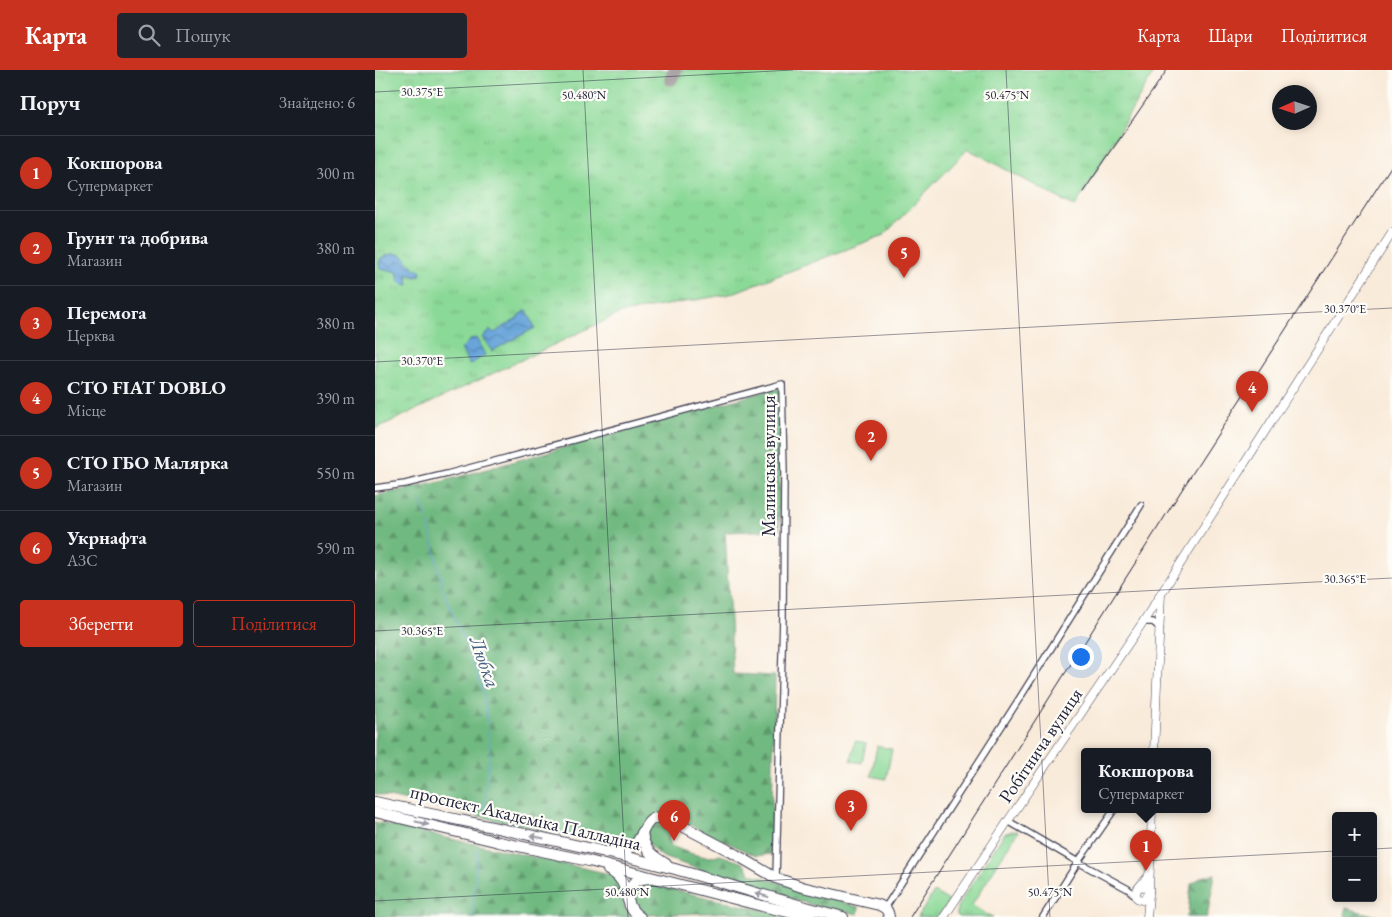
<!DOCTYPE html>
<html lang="uk">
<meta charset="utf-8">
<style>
:root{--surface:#171b24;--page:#20242c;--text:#f1f3f6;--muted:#9ea1a6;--line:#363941;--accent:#c8321e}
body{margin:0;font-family:"EB Garamond",serif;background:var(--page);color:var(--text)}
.controls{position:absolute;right:15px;bottom:15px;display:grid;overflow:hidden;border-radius:5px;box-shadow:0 2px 8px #0003}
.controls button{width:45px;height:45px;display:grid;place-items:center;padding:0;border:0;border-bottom:1px solid var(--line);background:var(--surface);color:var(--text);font:25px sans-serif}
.compass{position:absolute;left:897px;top:15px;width:45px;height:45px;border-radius:50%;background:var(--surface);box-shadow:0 2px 8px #0003;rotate:267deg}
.you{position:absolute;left:705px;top:586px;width:18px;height:18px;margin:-12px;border:4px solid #fff;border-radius:50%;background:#1a73e8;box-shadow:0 0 0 8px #1a73e833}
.badge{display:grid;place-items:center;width:32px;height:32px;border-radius:50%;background:var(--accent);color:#fff;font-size:16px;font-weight:700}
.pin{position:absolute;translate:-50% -41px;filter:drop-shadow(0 1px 2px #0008)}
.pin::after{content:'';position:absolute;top:26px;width:18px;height:15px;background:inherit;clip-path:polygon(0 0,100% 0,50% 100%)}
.popup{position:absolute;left:706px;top:678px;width:130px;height:65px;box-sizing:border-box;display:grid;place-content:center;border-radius:5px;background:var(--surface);filter:drop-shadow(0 1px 4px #0005);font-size:16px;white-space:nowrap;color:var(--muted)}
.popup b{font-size:19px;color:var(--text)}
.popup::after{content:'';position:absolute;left:50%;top:100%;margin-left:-10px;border:10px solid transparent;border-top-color:var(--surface)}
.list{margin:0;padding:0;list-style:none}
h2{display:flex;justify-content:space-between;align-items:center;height:65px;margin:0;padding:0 20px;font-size:21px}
h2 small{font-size:16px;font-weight:400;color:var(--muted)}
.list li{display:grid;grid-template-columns:32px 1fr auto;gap:15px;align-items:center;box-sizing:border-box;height:75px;padding:0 20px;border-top:1px solid var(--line)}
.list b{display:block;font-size:19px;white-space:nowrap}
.list p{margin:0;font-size:16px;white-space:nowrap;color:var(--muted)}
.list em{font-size:16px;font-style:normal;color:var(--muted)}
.actions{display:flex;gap:10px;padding:15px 20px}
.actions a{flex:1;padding:11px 0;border:1px solid var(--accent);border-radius:5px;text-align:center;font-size:18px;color:var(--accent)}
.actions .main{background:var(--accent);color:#fff}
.icon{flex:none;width:28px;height:28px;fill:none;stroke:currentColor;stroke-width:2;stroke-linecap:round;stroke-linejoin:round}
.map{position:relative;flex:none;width:1017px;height:847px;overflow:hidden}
header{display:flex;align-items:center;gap:30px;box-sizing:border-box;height:70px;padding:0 25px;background:var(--accent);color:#fff}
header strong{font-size:24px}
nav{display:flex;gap:28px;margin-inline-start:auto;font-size:18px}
.search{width:350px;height:45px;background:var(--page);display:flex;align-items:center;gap:12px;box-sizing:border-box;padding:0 18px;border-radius:5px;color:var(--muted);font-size:19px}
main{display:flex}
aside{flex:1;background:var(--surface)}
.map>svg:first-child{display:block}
.grass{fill:url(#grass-tufts);stroke:#567e69}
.forest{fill:url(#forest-firs);stroke:#496e5e}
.garden{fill:#8bd997;stroke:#567e69}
.water{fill:url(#water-waves);stroke:#46648a}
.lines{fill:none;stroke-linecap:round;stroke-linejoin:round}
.stream{stroke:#69a5da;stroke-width:1}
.taxiway{stroke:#8e868a;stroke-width:14}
.street-casing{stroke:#424053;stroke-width:8}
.secondary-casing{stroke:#424053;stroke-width:9}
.highway-casing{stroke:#424053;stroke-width:12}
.street{stroke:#fff;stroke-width:5.5}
.secondary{stroke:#fff;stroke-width:8}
.highway{stroke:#fff;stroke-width:10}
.rail{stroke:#22223b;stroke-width:1}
.oneway{fill:#9c9ca7}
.ticks{fill:none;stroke:#22223b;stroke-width:1;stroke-opacity:0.45}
.labels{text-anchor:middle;stroke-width:4.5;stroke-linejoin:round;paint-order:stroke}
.street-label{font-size:19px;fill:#22223b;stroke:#fdfcf7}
.water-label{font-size:20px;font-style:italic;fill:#425d83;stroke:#fdfcf7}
.ticks-label{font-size:12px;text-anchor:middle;fill:#22223b;stroke:#fdfcf7;stroke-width:4.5;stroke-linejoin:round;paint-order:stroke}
</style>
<header>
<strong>Карта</strong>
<div class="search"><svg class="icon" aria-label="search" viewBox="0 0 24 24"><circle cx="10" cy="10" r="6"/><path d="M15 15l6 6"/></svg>Пошук</div>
<nav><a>Карта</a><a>Шари</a><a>Поділитися</a></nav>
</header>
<main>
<aside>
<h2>Поруч<small>Знайдено: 6</small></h2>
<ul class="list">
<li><span class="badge">1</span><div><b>Кокшорова</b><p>Супермаркет</p></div><em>300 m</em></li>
<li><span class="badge">2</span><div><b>Грунт та добрива</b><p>Магазин</p></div><em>380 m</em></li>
<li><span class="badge">3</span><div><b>Перемога</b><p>Церква</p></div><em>380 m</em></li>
<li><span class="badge">4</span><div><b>СТО FIAT DOBLO</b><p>Місце</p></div><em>390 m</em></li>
<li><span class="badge">5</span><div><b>СТО ГБО Малярка</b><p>Магазин</p></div><em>550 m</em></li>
<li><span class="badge">6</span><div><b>Укрнафта</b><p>АЗС</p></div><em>590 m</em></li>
</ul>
<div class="actions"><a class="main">Зберегти</a><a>Поділитися</a></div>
</aside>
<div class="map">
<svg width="1017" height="847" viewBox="0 0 1017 847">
<defs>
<pattern id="grass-tufts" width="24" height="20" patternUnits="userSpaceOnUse" patternTransform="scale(1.25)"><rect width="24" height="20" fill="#8bd997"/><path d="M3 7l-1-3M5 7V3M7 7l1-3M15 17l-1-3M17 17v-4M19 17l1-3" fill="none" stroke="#78ba83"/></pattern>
<pattern id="forest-firs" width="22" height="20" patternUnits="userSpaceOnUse" patternTransform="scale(1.25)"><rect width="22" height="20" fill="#70b980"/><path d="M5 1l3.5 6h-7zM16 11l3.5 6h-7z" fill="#5c966a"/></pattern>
<pattern id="water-waves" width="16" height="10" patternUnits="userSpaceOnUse" patternTransform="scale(1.25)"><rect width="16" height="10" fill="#69a5da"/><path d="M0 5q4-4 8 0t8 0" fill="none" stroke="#5686b2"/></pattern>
</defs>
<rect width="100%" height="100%" fill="#fdfcf7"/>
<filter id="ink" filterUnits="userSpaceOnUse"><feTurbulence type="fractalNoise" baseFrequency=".02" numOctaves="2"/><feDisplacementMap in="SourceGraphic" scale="10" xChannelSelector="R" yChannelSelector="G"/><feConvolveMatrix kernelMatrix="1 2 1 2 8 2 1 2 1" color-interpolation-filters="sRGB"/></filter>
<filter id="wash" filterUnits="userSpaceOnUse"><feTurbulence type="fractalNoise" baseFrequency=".0096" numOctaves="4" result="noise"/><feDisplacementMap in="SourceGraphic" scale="20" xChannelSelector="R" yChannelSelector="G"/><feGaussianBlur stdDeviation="1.12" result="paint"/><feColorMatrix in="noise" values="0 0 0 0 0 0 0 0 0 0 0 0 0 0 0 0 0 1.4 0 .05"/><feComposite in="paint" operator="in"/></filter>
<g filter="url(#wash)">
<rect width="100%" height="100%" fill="#f9ebda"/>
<!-- grass -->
<g class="grass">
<polygon points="0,0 780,0 700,137 593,79 509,165 355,224 246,243 0,359"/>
<path d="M637,761H643L597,835C603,839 611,845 618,847H584L582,845V837L629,764Z"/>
<polygon points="559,822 574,831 563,847 543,847"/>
</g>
<!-- forest -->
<g class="forest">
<polygon points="403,318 406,323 404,460 350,462 358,604 400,606 396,784 381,786 294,745 284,743 254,774 247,776 236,775 0,724 0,426 65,412"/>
<path d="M283,750L294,754L297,760L292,763L296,776C310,781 330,791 345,785L368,793L376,804L484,837L483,844L437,835L384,819L290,788C278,781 270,773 273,758Z"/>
<polygon points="0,752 235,804 242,808 250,839 256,847 0,847"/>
<polygon points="840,804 832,847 811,847 813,844 816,814 827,807"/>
<polygon points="268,814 277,815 418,847 384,847 361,842 273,845 262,842 255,826 259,817"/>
<polygon points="971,837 971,838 1006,847 970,847"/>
</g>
<!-- garden -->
<g class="garden">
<polygon points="480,671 491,673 487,693 476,691"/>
<polygon points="502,676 517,679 511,709 496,706"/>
</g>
<!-- water -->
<g class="water">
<path d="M16,184C26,183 29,186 35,194C38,197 42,199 46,202L45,206L42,207L32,204L34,215L27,214L24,211L22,202L14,200H9L5,198L4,193L6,188Z"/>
<polygon points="152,240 160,258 117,281 107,267 116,260 119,263 142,249 144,245"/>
<polygon points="101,268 110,285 94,295 86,279 95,270"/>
</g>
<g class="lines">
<!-- stream -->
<g class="stream">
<polyline points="45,428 54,454 68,520 93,579 109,625 115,678 109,741"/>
<polyline points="97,847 103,779"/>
</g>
<!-- taxiway -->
<polyline class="taxiway" points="296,9 300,0"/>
</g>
</g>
<g filter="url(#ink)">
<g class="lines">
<defs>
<g id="street">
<polyline points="0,418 30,414 72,404 407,314 409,403 408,546 401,808"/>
<polyline points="768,552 778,552 785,558"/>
<polyline points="633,751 703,792 753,819 761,826"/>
<polyline points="510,838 646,626 766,435"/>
<polyline points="668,847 703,792 739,740"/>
</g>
<g id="secondary">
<polyline points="779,682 786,523"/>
<path d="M765,816L772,818L774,822L772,827L767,830L762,828C758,818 769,814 773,806"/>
<polyline points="774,822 777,740"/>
<polyline points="569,847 633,751 768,552 1017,163"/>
<polyline points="772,847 774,825"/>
</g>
<g id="highway">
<path d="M0,732C100,754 201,773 300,799C356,815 412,833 468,847"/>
<polyline points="0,742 124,772 214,791 387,836 436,847"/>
<path d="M267,763C270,781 276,785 291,794"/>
<path d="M237,780C243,780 249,780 254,778C272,771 265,742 292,748L353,780L401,808L427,817L504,835C511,838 513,840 514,847"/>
<path d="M233,800C259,812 245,835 265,847"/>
<path d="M252,825C258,812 260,809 275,808"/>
</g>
</defs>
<!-- street casing -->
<use href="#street" class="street-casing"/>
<!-- secondary casing -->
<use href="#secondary" class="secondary-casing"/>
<!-- highway casing -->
<use href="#highway" class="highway-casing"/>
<!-- street -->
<use href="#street" class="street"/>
<!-- secondary -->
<use href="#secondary" class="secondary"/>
<!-- highway -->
<use href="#highway" class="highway"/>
<!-- rail -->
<g class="rail">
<polyline points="708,122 792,0"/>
<polyline points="535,847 808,418 1017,95"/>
</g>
</g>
<!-- one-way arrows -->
<defs><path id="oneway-solid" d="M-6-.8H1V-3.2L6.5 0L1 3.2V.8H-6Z" transform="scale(1.25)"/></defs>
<g class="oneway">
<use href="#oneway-solid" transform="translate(47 753) rotate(14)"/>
<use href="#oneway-solid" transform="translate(162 767) rotate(-168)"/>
<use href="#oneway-solid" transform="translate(387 825) rotate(-163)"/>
</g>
</g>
<!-- ticks -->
<path class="ticks" d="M208,0L253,847M631,0L675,847M0,22L418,0M0,292L1017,238M0,561L1017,508M998,779L1017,778M0,831L961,781"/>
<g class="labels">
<!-- street labels -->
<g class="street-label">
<text transform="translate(393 396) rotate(-90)" y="7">Малинська вулиця</text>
<text transform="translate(665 675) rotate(-56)" y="7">Робітнича вулиця</text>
<text transform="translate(151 747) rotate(13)" y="7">проспект Академіка Палладіна</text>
</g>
<!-- water labels -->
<g class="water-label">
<text transform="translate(110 592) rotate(70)" y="7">Любка</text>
</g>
</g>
<g class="ticks-label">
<text x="47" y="26">30.375°E</text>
<text x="209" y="29">50.480°N</text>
<text x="632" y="29">50.475°N</text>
<text x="970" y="243">30.370°E</text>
<text x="47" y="295">30.370°E</text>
<text x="970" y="513">30.365°E</text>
<text x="47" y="565">30.365°E</text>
<text x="252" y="826">50.480°N</text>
<text x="675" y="826">50.475°N</text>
</g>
</svg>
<div class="controls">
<button>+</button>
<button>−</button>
</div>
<svg class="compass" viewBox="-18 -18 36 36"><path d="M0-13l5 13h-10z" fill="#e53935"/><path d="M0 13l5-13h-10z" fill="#9ea1a6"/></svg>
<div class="you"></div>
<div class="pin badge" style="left:771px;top:801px">1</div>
<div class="popup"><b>Кокшорова</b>Супермаркет</div>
<div class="pin badge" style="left:496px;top:391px">2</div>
<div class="pin badge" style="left:476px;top:761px">3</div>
<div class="pin badge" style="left:877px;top:342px">4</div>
<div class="pin badge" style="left:529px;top:208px">5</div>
<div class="pin badge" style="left:299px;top:771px">6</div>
</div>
</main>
